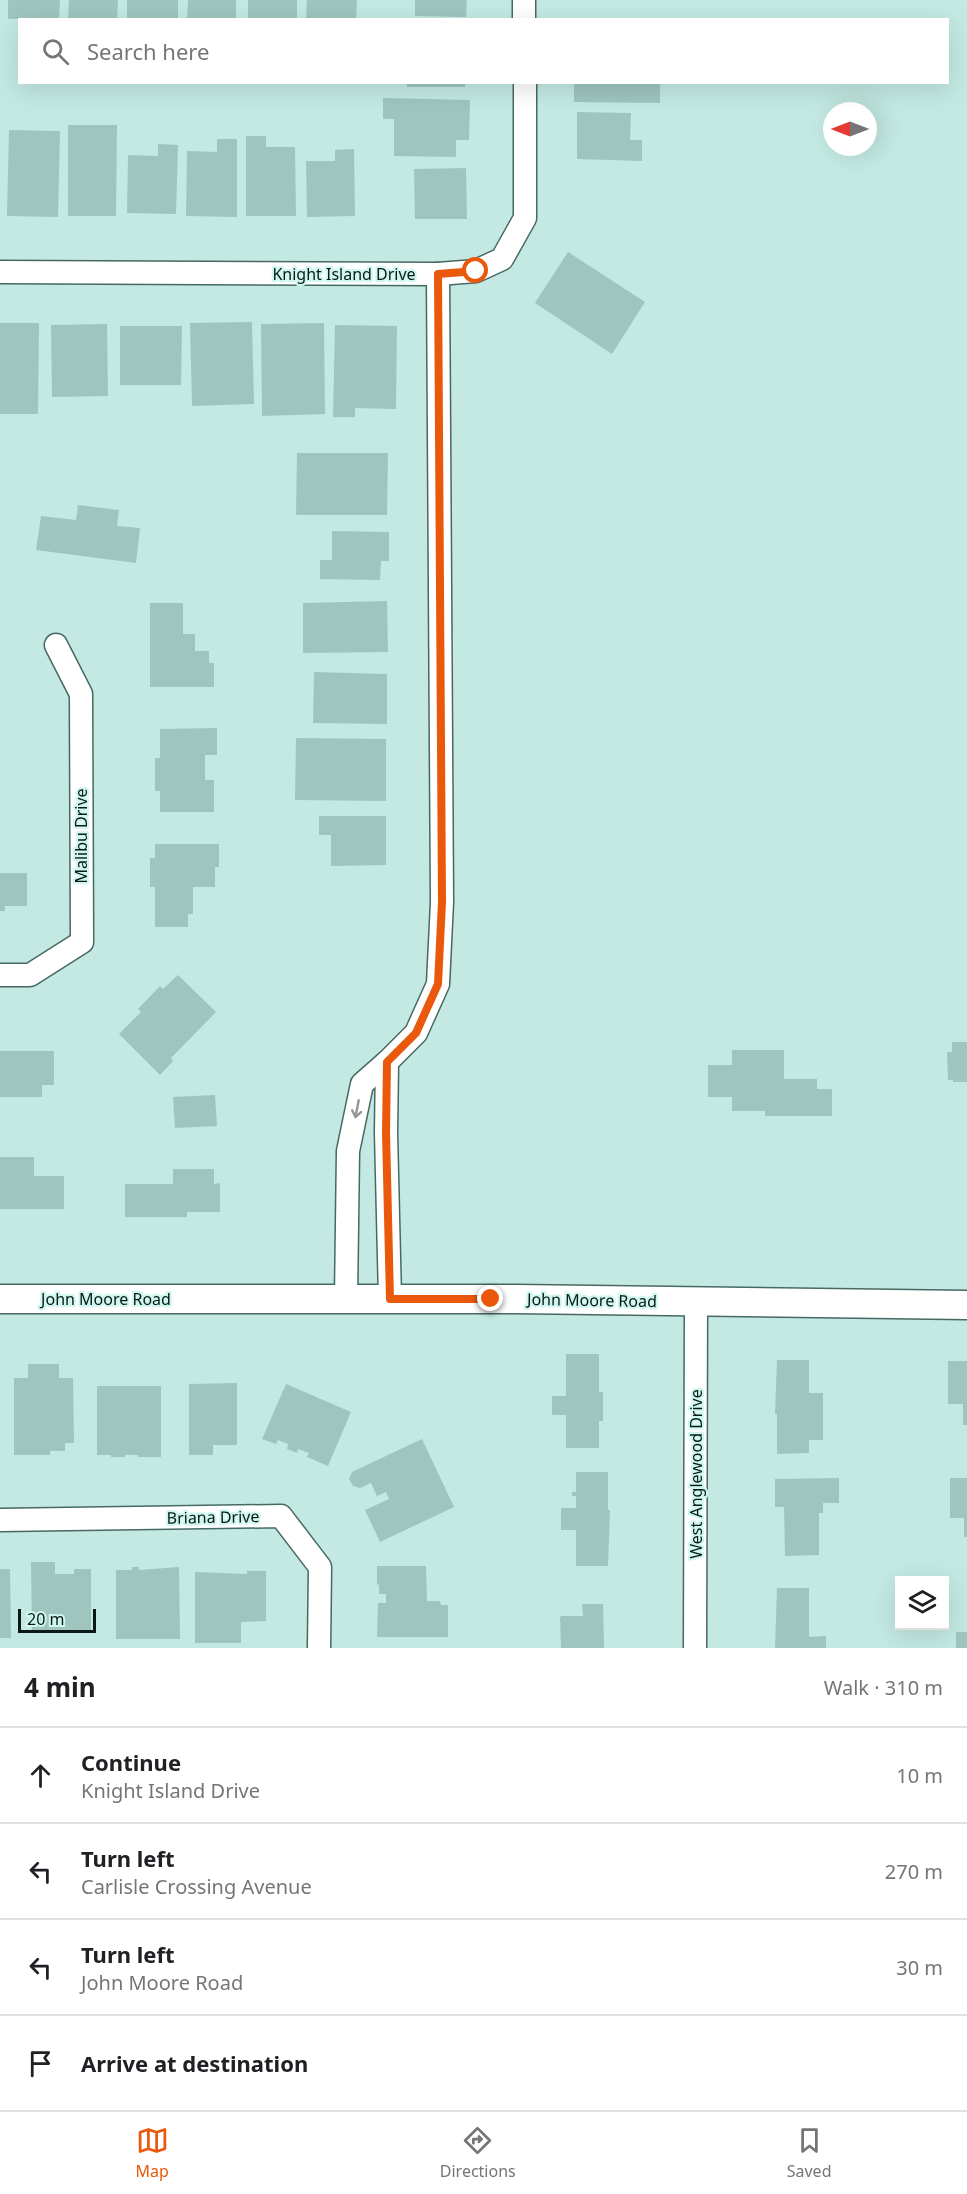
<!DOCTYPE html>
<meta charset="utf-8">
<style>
:root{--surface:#fff;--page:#f6f6f6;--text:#202124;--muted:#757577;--line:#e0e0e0;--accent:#ea580c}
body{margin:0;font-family:"Noto Sans",sans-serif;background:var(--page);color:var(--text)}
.controls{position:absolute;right:18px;bottom:18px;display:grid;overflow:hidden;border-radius:0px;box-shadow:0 6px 24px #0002}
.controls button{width:54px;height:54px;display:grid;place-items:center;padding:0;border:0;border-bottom:2px solid var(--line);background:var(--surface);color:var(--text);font:30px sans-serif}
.compass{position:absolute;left:823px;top:102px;width:54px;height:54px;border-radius:50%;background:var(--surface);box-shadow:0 6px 24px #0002;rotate:270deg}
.scale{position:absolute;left:18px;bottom:15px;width:78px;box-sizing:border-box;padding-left:6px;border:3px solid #0a1917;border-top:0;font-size:16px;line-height:21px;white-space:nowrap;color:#0a1917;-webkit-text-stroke:4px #d0f7ef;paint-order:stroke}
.stop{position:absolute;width:18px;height:18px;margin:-14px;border:4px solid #ea580c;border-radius:50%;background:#fff}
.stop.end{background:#ea580c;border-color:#fff;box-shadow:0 2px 6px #0008}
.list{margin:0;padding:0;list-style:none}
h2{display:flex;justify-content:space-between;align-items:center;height:78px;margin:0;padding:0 24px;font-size:26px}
h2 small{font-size:20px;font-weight:400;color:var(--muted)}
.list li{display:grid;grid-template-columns:39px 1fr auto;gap:18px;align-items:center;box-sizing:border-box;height:96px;padding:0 24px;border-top:2px solid var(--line)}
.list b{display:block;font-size:22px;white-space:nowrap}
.list p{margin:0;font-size:20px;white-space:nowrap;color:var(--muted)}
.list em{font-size:20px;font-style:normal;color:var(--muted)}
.icon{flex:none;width:33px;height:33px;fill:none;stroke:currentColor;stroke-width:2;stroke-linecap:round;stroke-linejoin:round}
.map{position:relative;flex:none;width:967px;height:1648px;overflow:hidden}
.search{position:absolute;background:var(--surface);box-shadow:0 6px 24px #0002;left:18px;right:18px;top:18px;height:66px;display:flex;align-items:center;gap:15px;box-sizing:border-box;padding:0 21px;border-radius:0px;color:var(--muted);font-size:22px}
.sheet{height:462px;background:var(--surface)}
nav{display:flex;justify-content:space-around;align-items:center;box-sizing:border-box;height:84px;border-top:2px solid var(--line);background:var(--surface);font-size:16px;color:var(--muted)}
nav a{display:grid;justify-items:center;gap:3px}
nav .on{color:var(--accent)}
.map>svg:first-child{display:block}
.building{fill:#a0c5bf}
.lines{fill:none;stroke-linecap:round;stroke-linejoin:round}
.minor-casing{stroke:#466963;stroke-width:25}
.tertiary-casing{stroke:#466963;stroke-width:31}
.minor{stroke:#fff;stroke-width:22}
.tertiary{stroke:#fff;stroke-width:28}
.oneway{stroke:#919897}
.route{stroke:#ea580c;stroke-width:8}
.labels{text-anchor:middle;stroke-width:4.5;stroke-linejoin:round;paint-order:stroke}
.street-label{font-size:16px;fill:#0a1917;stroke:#d0f7ef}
</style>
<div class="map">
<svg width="967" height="1648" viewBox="0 0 967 1648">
<rect width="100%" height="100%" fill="#c3e9e2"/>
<!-- building -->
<g class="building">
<polygon points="8,0 60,0 59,19 8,19"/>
<polygon points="69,0 118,0 117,20 68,20"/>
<rect x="127" y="0" width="51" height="19"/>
<polygon points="188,0 236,0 236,20 187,20"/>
<rect x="248" y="0" width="49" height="20"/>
<polygon points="307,0 357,0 356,20 306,20"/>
<polygon points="415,0 467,0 466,17 415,16"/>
<rect x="407" y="82" width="58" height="5"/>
<polygon points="574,82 660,82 660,103 574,102"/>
<polygon points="383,98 470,100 469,140 456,140 456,157 394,156 394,119 383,119"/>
<polygon points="577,112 631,113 630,140 642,140 642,161 577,159"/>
<polygon points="68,125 117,125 116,216 68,216"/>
<polygon points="9,130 60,131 58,217 7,216"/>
<polygon points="246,136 266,136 266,147 295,147 296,216 246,216"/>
<polygon points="217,139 237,139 237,217 186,216 187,151 217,152"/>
<polygon points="158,144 178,145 176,214 127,213 128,155 158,156"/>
<polygon points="354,149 355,216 307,217 306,161 335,161 335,150"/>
<polygon points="466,168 467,219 415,219 414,169"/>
<polygon points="568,252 645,302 612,354 535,303"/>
<polygon points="252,322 254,404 192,406 190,323"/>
<polygon points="0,323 39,323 38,414 0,414"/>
<polygon points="324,323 325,414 262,416 261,324"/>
<polygon points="107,324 108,396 52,397 51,325"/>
<polygon points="335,325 397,326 396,409 355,408 355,417 333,417"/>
<polygon points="120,326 182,326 181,385 120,385"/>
<polygon points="297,453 388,453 387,515 296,515"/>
<polygon points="78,505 119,510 117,526 140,528 136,563 36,550 41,516 76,520"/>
<polygon points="332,531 389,532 389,561 381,561 380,580 320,579 320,560 332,560"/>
<polygon points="387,601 388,652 303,653 303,603"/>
<polygon points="150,603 183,603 183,634 195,634 195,651 209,651 209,663 214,663 214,687 150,687"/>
<polygon points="314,672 387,674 387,724 313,723"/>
<polygon points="217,728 217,755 205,755 205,780 214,780 214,812 160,812 160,791 155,791 155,758 160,758 160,729"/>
<polygon points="296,738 386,739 386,801 295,800"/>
<polygon points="319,816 386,816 386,865 331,866 331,835 319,835"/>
<polygon points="155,844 219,844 219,867 215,867 215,887 193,887 193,914 188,914 188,927 155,927 155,887 150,887 150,858 155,858"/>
<polygon points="0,873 27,873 27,906 5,906 5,911 0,911"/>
<polygon points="178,975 216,1012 171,1058 173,1061 160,1075 119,1034 141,1012 138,1009 160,986 163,989"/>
<polygon points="952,1042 967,1042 967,1082 953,1082 953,1080 948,1080 947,1052 952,1052"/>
<polygon points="732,1050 784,1050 784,1079 817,1079 817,1089 832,1089 832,1116 765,1116 765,1111 732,1111 732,1097 708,1097 708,1065 732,1065"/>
<polygon points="0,1051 54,1051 54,1085 42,1085 42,1097 0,1097"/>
<polygon points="215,1095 217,1126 175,1128 173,1097"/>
<polygon points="0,1157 34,1157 34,1176 64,1176 64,1209 0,1209"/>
<polygon points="173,1169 214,1169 214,1184 220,1183 220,1212 187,1212 187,1217 125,1217 125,1184 173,1184"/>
<polygon points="566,1354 599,1354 599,1392 603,1392 603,1421 599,1421 599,1448 566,1448 566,1415 552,1415 552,1396 566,1396"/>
<polygon points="777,1360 809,1360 809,1393 823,1393 823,1440 809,1440 809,1453 777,1454 777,1414 775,1414"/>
<polygon points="948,1361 967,1361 967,1425 963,1425 963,1404 948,1404"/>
<polygon points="28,1364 59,1364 59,1378 73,1378 74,1443 65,1443 65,1451 50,1451 50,1455 14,1455 14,1378 28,1378"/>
<polygon points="237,1383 237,1445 213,1445 213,1455 189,1455 189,1384"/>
<polygon points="286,1384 351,1412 328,1466 307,1457 309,1453 298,1449 297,1453 287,1449 288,1444 278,1440 276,1444 262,1439"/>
<polygon points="97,1386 161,1386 161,1457 138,1457 138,1455 125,1455 125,1457 111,1457 111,1455 97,1455"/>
<polygon points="422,1439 454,1507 380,1542 365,1510 389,1499 386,1492 377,1496 371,1483 360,1488 353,1486 349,1479 352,1472"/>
<polygon points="576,1472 608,1472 608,1510 610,1510 608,1566 576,1566 576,1530 561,1530 561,1508 576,1508 576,1496 572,1496 572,1492 576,1492"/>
<polygon points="839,1478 839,1503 823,1503 823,1513 819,1513 819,1555 785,1556 784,1507 775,1507 775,1479"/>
<polygon points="950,1478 967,1478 967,1537 964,1537 964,1518 950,1518"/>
<polygon points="31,1562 55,1562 55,1574 74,1574 74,1569 91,1569 91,1633 32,1633"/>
<polygon points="377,1566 426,1566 427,1601 440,1601 441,1605 448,1605 448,1637 377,1637 378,1603 386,1603 386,1594 379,1594 379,1584 377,1585"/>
<polygon points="132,1567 139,1567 139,1570 179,1567 180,1639 116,1639 116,1570 132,1570"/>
<polygon points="0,1569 10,1569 11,1638 0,1638"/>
<polygon points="247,1571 266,1571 266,1621 241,1622 241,1643 195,1643 195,1572 247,1574"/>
<polygon points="777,1588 809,1588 809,1637 826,1636 826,1648 775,1648"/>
<polygon points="582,1604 603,1604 604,1648 561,1648 560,1618 561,1616 583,1616"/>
<rect x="956" y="1632" width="11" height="16"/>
</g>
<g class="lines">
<defs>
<g id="minor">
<polyline points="524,0 524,20"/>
<polyline points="0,272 438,274 476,271 502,259 525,218 525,82"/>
<polyline points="0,975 30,975 82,942 81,694 56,645"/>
<polyline points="387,1062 386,1133 390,1299"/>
<polyline points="346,1299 348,1151 362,1084 387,1062 416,1033 438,984 442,902 438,274"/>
<polyline points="0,1520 281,1516 320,1567 319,1648"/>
<polyline points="695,1648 696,1301"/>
</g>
<polyline id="tertiary" points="0,1299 516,1299 967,1305"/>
</defs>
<!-- minor casing -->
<use href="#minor" class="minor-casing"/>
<!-- tertiary casing -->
<use href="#tertiary" class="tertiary-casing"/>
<!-- minor -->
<use href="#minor" class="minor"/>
<!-- tertiary -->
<use href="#tertiary" class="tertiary"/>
</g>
<!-- one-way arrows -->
<defs><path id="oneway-shaft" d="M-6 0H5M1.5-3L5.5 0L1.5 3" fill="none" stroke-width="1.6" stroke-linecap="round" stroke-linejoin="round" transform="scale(1.5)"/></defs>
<use class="oneway" href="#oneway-shaft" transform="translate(357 1109) rotate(101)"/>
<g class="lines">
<!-- route -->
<polyline class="route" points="476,271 438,274 442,902 438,984 416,1033 387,1062 386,1133 390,1299 491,1299"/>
</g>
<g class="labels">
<!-- street labels -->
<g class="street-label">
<text x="344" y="280">Knight Island Drive</text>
<text transform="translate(81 836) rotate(-90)" y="6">Malibu Drive</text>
<text x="106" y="1305">John Moore Road</text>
<text transform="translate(592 1300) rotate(1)" y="6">John Moore Road</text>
<text transform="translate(696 1474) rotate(-90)" y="6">West Anglewood Drive</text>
<text transform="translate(213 1517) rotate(-1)" y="6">Briana Drive</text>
</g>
</g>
</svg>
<div class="controls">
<button><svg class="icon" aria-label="layers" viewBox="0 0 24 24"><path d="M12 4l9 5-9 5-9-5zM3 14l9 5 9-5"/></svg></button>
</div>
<svg class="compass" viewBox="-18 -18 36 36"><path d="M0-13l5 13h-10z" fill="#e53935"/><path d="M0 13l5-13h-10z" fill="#757577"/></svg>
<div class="scale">20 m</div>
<div class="stop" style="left:476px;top:271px"></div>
<div class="stop end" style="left:491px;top:1299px"></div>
<div class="search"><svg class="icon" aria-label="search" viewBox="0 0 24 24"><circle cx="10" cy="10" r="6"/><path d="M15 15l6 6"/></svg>Search here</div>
</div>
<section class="sheet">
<h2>4 min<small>Walk · 310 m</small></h2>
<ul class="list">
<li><svg class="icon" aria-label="ahead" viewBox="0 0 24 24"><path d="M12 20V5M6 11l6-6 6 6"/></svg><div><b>Continue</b><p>Knight Island Drive</p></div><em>10 m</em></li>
<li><svg class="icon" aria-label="left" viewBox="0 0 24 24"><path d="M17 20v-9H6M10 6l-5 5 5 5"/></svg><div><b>Turn left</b><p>Carlisle Crossing Avenue</p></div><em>270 m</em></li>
<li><svg class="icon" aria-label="left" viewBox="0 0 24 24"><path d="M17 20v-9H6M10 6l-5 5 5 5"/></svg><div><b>Turn left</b><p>John Moore Road</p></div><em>30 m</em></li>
<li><svg class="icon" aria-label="arrive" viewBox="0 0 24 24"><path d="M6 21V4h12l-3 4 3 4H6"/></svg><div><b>Arrive at destination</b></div></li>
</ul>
</section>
<nav>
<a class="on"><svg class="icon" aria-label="map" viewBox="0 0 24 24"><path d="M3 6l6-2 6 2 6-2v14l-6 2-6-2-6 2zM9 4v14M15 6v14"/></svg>Map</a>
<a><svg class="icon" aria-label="directions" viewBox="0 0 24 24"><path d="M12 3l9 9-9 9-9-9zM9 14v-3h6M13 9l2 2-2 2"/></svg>Directions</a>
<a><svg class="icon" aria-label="saved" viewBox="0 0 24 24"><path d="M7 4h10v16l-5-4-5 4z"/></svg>Saved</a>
</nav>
